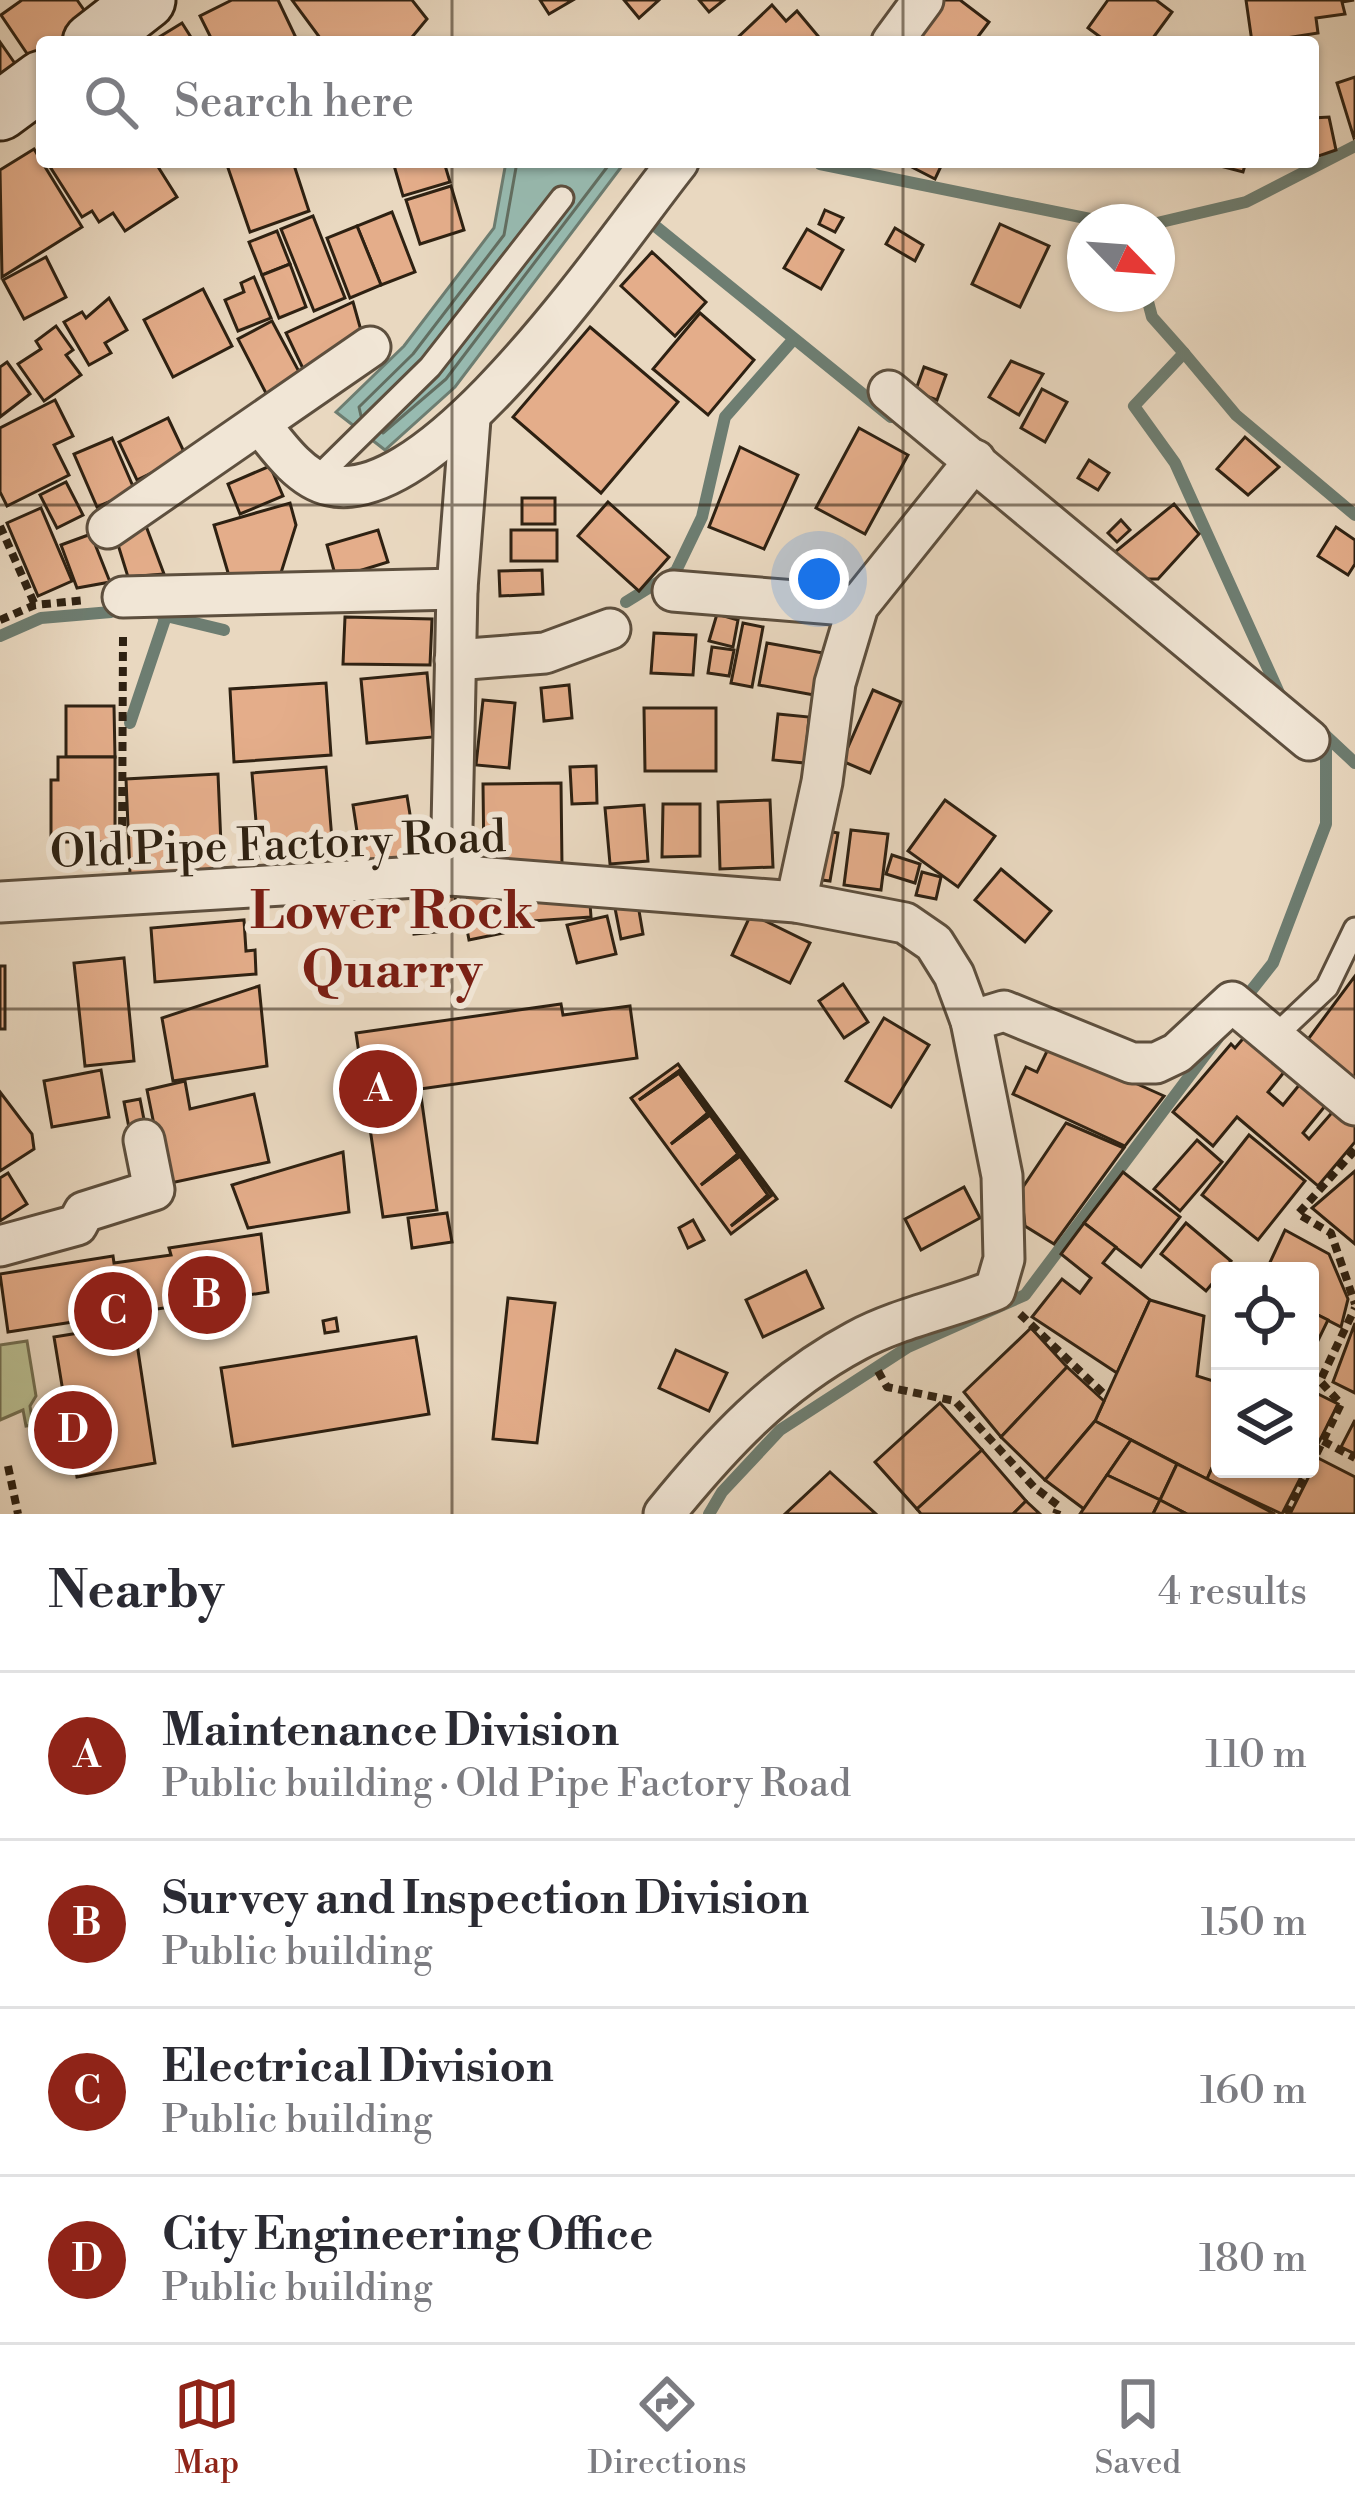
<!DOCTYPE html>
<meta charset="utf-8">
<style>
:root{--surface:#fff;--page:#f7f7f7;--text:#2b2b33;--muted:#7c7c81;--line:#e1e1e2;--accent:#8f2418}
body{margin:0;font-family:"Libre Bodoni",serif;background:var(--page);color:var(--text)}
.controls{position:absolute;right:36px;bottom:36px;display:grid;overflow:hidden;border-radius:12px;box-shadow:0 3px 9px #0004}
.controls button{width:108px;height:108px;display:grid;place-items:center;padding:0;border:0;border-bottom:3px solid var(--line);background:var(--surface);color:var(--text);font:60px sans-serif}
.compass{position:absolute;left:1067px;top:204px;width:108px;height:108px;border-radius:50%;background:var(--surface);box-shadow:0 3px 9px #0004;rotate:115deg}
.you{position:absolute;left:819px;top:579px;width:42px;height:42px;margin:-30px;border:9px solid #fff;border-radius:50%;background:#1a73e8;box-shadow:0 0 0 18px #1a73e833}
.badge{display:grid;place-items:center;width:78px;height:78px;border-radius:50%;background:var(--accent);color:#fff;font-size:39px;font-weight:700}
.pin{position:absolute;translate:-50% -50%;border:6px solid #fff;box-shadow:0 3px 12px #0006}
.list{margin:0;padding:0;list-style:none}
h2{display:flex;justify-content:space-between;align-items:center;height:156px;margin:0;padding:0 48px;font-size:51px}
h2 small{font-size:39px;font-weight:400;color:var(--muted)}
.list li{display:grid;grid-template-columns:78px 1fr auto;gap:36px;align-items:center;box-sizing:border-box;height:168px;padding:0 48px;border-top:3px solid var(--line)}
.list b{display:block;font-size:45px;white-space:nowrap}
.list p{margin:0;font-size:39px;white-space:nowrap;color:var(--muted)}
.list em{font-size:39px;font-style:normal;color:var(--muted)}
.icon{flex:none;width:66px;height:66px;fill:none;stroke:currentColor;stroke-width:2;stroke-linecap:round;stroke-linejoin:round}
.map{position:relative;flex:none;width:1355px;height:1514px;overflow:hidden}
.search{position:absolute;background:var(--surface);box-shadow:0 3px 9px #0004;left:36px;right:36px;top:36px;height:132px;display:flex;align-items:center;gap:30px;box-sizing:border-box;padding:0 42px;border-radius:12px;color:var(--muted);font-size:45px}
.sheet{height:828px;background:var(--surface)}
nav{display:flex;justify-content:space-around;align-items:center;box-sizing:border-box;height:168px;border-top:3px solid var(--line);background:var(--surface);font-size:33px;color:var(--muted)}
nav a{display:grid;justify-items:center;gap:6px}
nav .on{color:var(--accent)}
.map>svg:first-child{display:block}
.green{fill:#b9be91;stroke:#747052;stroke-width:3}
.water{fill:#97bab0;stroke:#6d7d71;stroke-width:3}
.lines{fill:none;stroke-linecap:round;stroke-linejoin:round}
.shore{stroke:#626e61;stroke-width:3}
.stream{stroke:#6d7d71;stroke-width:12}
.building{fill:#e4ad8a;stroke:#2e2112;stroke-width:3}
.lane-casing{stroke:#5d4f3e;stroke-width:27}
.street-casing{stroke:#5d4f3e;stroke-width:45}
.secondary-casing{stroke:#2e2112;stroke-width:63}
.path{stroke:#2e2112;stroke-width:8;stroke-dasharray:9 6;stroke-linecap:butt}
.lane{stroke:#f1e6d6;stroke-width:21}
.street{stroke:#f1e6d6;stroke-width:39}
.secondary{stroke:#f1e6d6;stroke-width:57}
.grid{fill:none;stroke:#2e2112;stroke-width:3;stroke-opacity:0.55}
.labels{text-anchor:middle;stroke-width:12;stroke-linejoin:round;paint-order:stroke}
.street-label{font-size:45px;fill:#2e2112;stroke:#f1e6d6}
.quarter-label{font-size:51px;font-weight:bold;fill:#7a1f14;stroke:#f1e6d6}
</style>
<div class="map">
<svg width="1355" height="1514" viewBox="0 0 1355 1514">
<rect width="100%" height="100%" fill="#e9d8c0"/>
<filter id="stains"><feTurbulence type="fractalNoise" baseFrequency=".00167" numOctaves="4"/><feColorMatrix values="0 0 0 0 .2 0 0 0 0 .09 0 0 0 0 .02 0 0 0 .5 -.17"/></filter>
<radialGradient id="worn" r=".72"><stop offset=".6" stop-color="#630" stop-opacity="0"/><stop offset="1" stop-color="#630" stop-opacity=".3"/></radialGradient>
<!-- green -->
<polygon class="green" points="27,1341 36,1396 30,1406 33,1425 26,1426 23,1410 0,1420 0,1345"/>
<!-- water -->
<polygon class="water" points="506,162 625,162 455,387 385,450 336,412 404,346 494,228"/>
<g class="lines">
<!-- shore -->
<g class="shore">
<polyline points="361,416 359,407 413,354 504,235 517,162"/>
<polyline points="383,433 446,379 611,162"/>
</g>
<!-- stream -->
<g class="stream">
<polyline points="820,164 1105,222"/>
<polyline points="649,221 891,417"/>
<polyline points="1157,223 1246,202 1355,146"/>
<polyline points="1146,294 1152,317 1184,353 1134,406 1175,463 1279,693"/>
<polyline points="1184,353 1236,415 1355,515"/>
<polyline points="626,602 676,571 702,517 725,417 792,341"/>
<polyline points="162,615 224,630"/>
<polyline points="0,636 41,618 111,612"/>
<polyline points="130,723 166,616"/>
<polyline points="1325,735 1355,763"/>
<polyline points="1243,1001 1273,963 1326,824 1326,736"/>
<polyline points="709,1514 722,1492 780,1430 908,1347 1025,1295 1218,1038"/>
</g>
</g>
<!-- building -->
<g class="building">
<polygon points="22,0 77,0 91,20 59,42 42,42 42,54 32,61 1,15"/>
<polygon points="232,0 278,0 298,42 213,42 200,16"/>
<polygon points="292,0 412,0 427,19 408,42 323,42"/>
<polygon points="540,0 573,0 549,14"/>
<polygon points="624,0 659,0 639,18"/>
<polygon points="699,0 724,0 709,12"/>
<polygon points="938,0 960,0 989,22 974,42 904,42"/>
<polygon points="1108,0 1156,0 1172,12 1150,42 1107,42 1088,28"/>
<polygon points="1246,0 1354,0 1342,2 1345,14 1316,18 1318,33 1260,42 1252,42"/>
<polygon points="772,5 786,21 797,11 823,42 733,42"/>
<polygon points="182,23 194,42 151,42"/>
<polygon points="0,42 23,75 0,90"/>
<polygon points="1355,77 1355,137 1354,138 1337,83"/>
<polygon points="1329,117 1336,150 1313,158 1313,118"/>
<polygon points="34,149 82,227 2,277 0,170"/>
<polygon points="47,162 155,162 177,197 125,231 113,213 99,222 92,211 82,217"/>
<polygon points="236,162 293,162 309,211 250,232 227,165"/>
<polygon points="393,162 444,162 450,182 403,196"/>
<polygon points="902,162 943,162 935,179"/>
<polygon points="1205,162 1246,162 1243,172"/>
<polygon points="451,186 464,230 420,244 406,200"/>
<polygon points="825,210 843,218 835,232 819,224"/>
<polygon points="392,212 415,272 381,285 357,226"/>
<polygon points="313,216 345,298 314,311 281,229"/>
<polygon points="1000,224 1049,246 1020,307 972,284"/>
<polygon points="357,226 381,285 350,298 327,238"/>
<polygon points="895,228 923,245 915,261 886,244"/>
<polygon points="807,229 843,250 821,289 784,268"/>
<polygon points="277,231 290,264 262,275 249,242"/>
<polygon points="652,252 706,302 675,336 621,286"/>
<polygon points="46,257 66,297 24,319 3,280"/>
<polygon points="290,264 306,307 279,318 262,275"/>
<polygon points="254,277 271,318 238,331 225,300 244,292 241,283"/>
<polygon points="203,289 232,346 173,377 144,320"/>
<polygon points="109,298 127,330 105,343 111,353 89,365 64,322 82,312 86,318"/>
<polygon points="353,302 362,334 308,379 286,333"/>
<polygon points="700,313 754,360 708,415 653,369"/>
<polygon points="272,321 304,381 269,399 238,339"/>
<polygon points="56,326 73,350 66,355 81,375 44,401 18,364 41,349 36,341"/>
<polygon points="590,327 678,402 601,493 513,417"/>
<polygon points="1011,361 1043,374 1019,415 989,397"/>
<polygon points="7,362 30,394 0,417 0,367"/>
<polygon points="924,367 946,375 937,400 915,392"/>
<polygon points="1042,389 1067,402 1045,442 1021,428"/>
<polygon points="55,400 73,436 54,445 69,475 7,506 0,492 0,428"/>
<polygon points="168,418 186,456 137,480 119,442"/>
<polygon points="859,428 908,455 865,534 816,508"/>
<polygon points="1245,437 1279,467 1248,495 1217,469"/>
<polygon points="112,438 135,491 97,507 74,454"/>
<polygon points="740,447 798,475 764,549 709,527"/>
<polygon points="1089,460 1109,473 1098,490 1078,478"/>
<polygon points="270,466 283,496 240,514 228,484"/>
<polygon points="66,482 83,515 57,528 40,495"/>
<rect x="522" y="498" width="33" height="26"/>
<polygon points="608,502 669,557 639,591 578,536"/>
<polygon points="290,503 296,525 280,576 229,576 214,525"/>
<polygon points="1174,504 1199,534 1158,579 1126,579 1110,556"/>
<polygon points="41,508 72,581 38,596 7,523"/>
<polygon points="143,518 164,574 128,577 115,535"/>
<polygon points="1121,520 1130,530 1117,542 1108,533"/>
<polygon points="1336,527 1355,540 1355,564 1348,575 1318,556"/>
<polygon points="378,530 388,562 336,578 327,545"/>
<rect x="511" y="530" width="46" height="31"/>
<polygon points="91,534 110,582 77,588 61,545"/>
<polygon points="542,570 543,594 500,596 499,571"/>
<polygon points="717,614 738,620 733,647 709,641"/>
<polygon points="345,617 432,619 430,665 343,664"/>
<polygon points="743,623 763,627 752,687 731,683"/>
<polygon points="654,633 696,635 693,675 651,673"/>
<polygon points="767,643 823,653 814,695 759,685"/>
<polygon points="712,647 734,650 729,676 708,673"/>
<polygon points="427,673 433,737 367,743 361,679"/>
<polygon points="326,683 331,755 234,762 230,689"/>
<polygon points="569,685 572,718 544,721 541,688"/>
<polygon points="873,690 901,702 870,773 842,761"/>
<polygon points="483,700 515,703 509,768 476,765"/>
<polygon points="66,706 114,706 115,757 66,757"/>
<polygon points="644,708 716,708 716,771 645,771"/>
<polygon points="778,714 809,717 805,763 773,760"/>
<polygon points="58,757 115,757 115,842 51,842 51,780 58,780"/>
<polygon points="596,766 597,803 572,804 570,767"/>
<polygon points="326,767 333,852 259,858 252,773"/>
<polygon points="218,774 222,869 130,874 126,779"/>
<polygon points="561,783 562,866 484,867 483,784"/>
<polygon points="407,796 419,870 364,878 353,805"/>
<polygon points="770,800 773,867 720,869 718,802"/>
<polygon points="945,800 995,836 958,887 908,851"/>
<polygon points="663,804 700,804 700,856 662,857"/>
<polygon points="644,805 648,861 610,864 605,808"/>
<polygon points="815,829 838,833 830,881 806,878"/>
<polygon points="851,830 888,834 881,890 844,885"/>
<polygon points="892,855 920,864 915,883 886,874"/>
<polygon points="1001,869 1051,911 1025,942 975,900"/>
<polygon points="922,872 941,877 936,899 916,895"/>
<polygon points="589,890 591,917 517,922 515,895"/>
<polygon points="496,892 503,933 469,940 461,898"/>
<polygon points="455,895 457,930 414,934 411,898"/>
<polygon points="637,899 643,934 621,939 614,903"/>
<polygon points="751,914 810,943 790,983 732,955"/>
<polygon points="607,916 616,954 577,963 567,925"/>
<polygon points="244,920 246,951 255,950 256,974 155,982 151,928"/>
<polygon points="124,958 134,1061 85,1066 74,963"/>
<rect x="0" y="966" width="5" height="63"/>
<polygon points="1355,976 1355,1085 1303,1046"/>
<polygon points="843,984 868,1022 844,1038 819,1001"/>
<polygon points="259,986 267,1066 173,1081 162,1018"/>
<polygon points="561,1004 563,1015 630,1006 637,1058 420,1089 437,1210 383,1217 356,1033"/>
<polygon points="884,1018 929,1045 891,1107 846,1081"/>
<polygon points="1253,1027 1289,1066 1268,1092 1283,1105 1304,1079 1330,1100 1303,1133 1309,1139 1336,1108 1355,1124 1355,1142 1318,1186 1237,1117 1213,1146 1173,1112 1231,1044 1235,1048"/>
<polygon points="1050,1045 1164,1096 1125,1146 1013,1094 1026,1067 1037,1072"/>
<polygon points="678,1064 777,1199 731,1234 631,1098"/>
<polygon points="101,1070 109,1117 52,1127 44,1081"/>
<polygon points="680,1070 772,1195 731,1226 768,1195 740,1156 701,1185 738,1154 710,1115 671,1144 708,1113 679,1073 639,1100"/>
<polygon points="680,1070 772,1195 731,1226 768,1195 740,1156 701,1185 738,1154 710,1115 671,1144 708,1113 679,1073 639,1100"/>
<polygon points="185,1081 190,1109 254,1094 269,1162 166,1184 147,1090"/>
<polygon points="0,1092 32,1134 34,1149 0,1171"/>
<polygon points="140,1099 146,1130 130,1133 124,1102"/>
<polygon points="1066,1123 1124,1148 1054,1244 1025,1226 1021,1190"/>
<polygon points="1249,1135 1305,1181 1258,1240 1202,1195"/>
<polygon points="1197,1140 1222,1162 1180,1211 1154,1189"/>
<polygon points="343,1152 349,1212 248,1228 232,1185"/>
<polygon points="1355,1171 1355,1244 1312,1208"/>
<polygon points="1123,1172 1180,1217 1141,1267 1084,1223"/>
<polygon points="8,1173 27,1204 0,1221 0,1178"/>
<polygon points="964,1187 980,1218 921,1250 905,1219"/>
<polygon points="447,1213 452,1242 412,1248 408,1218"/>
<polygon points="693,1220 704,1240 688,1248 679,1228"/>
<polygon points="1084,1223 1116,1247 1103,1263 1150,1300 1117,1373 1032,1317 1062,1279 1080,1293 1091,1278 1061,1254"/>
<polygon points="1186,1223 1231,1261 1206,1291 1161,1254"/>
<polygon points="1285,1230 1329,1254 1348,1299 1341,1327 1310,1311 1310,1271 1266,1271"/>
<polygon points="261,1234 268,1292 8,1332 0,1274 113,1256 114,1263 171,1255 169,1248"/>
<polygon points="806,1271 823,1308 763,1337 746,1300"/>
<polygon points="508,1298 555,1303 537,1443 493,1439"/>
<polygon points="1150,1300 1204,1316 1197,1376 1220,1383 1220,1450 1207,1479 1095,1421"/>
<polygon points="1310,1311 1328,1320 1310,1357"/>
<polygon points="336,1318 338,1331 325,1333 323,1321"/>
<polygon points="1355,1323 1355,1393 1333,1382"/>
<polygon points="134,1324 155,1463 77,1477 54,1337"/>
<polygon points="1031,1328 1067,1367 1001,1437 964,1392"/>
<polygon points="416,1337 429,1414 233,1446 221,1368"/>
<polygon points="676,1350 727,1373 709,1411 659,1388"/>
<polygon points="1067,1367 1104,1401 1095,1421 1045,1480 1001,1437"/>
<polygon points="1310,1390 1338,1404 1316,1448 1310,1445"/>
<polygon points="940,1403 982,1450 917,1509 875,1462"/>
<polygon points="1355,1420 1355,1454 1341,1447"/>
<polygon points="1095,1421 1131,1440 1084,1509 1045,1480"/>
<polygon points="1131,1440 1177,1464 1160,1500 1107,1475"/>
<polygon points="982,1450 1026,1501 1013,1514 921,1514 917,1509"/>
<polygon points="1220,1450 1220,1469 1305,1469 1282,1514 1207,1479"/>
<polygon points="1318,1458 1355,1477 1355,1514 1290,1514"/>
<polygon points="1177,1464 1207,1479 1275,1514 1187,1514 1160,1500"/>
<polygon points="830,1472 876,1514 785,1514"/>
<polygon points="1107,1475 1160,1500 1153,1514 1080,1514"/>
<polygon points="1160,1500 1187,1514 1153,1514"/>
<polygon points="1026,1501 1040,1514 1013,1514"/>
</g>
<g class="lines">
<defs>
<g id="lane">
<polyline points="315,480 430,367 562,198"/>
<polyline points="1275,1036 1327,987 1355,929"/>
</g>
<g id="street">
<polyline points="892,42 923,0"/>
<polyline points="889,391 1309,740"/>
<path d="M261,425C278,447 301,479 329,485C436,510 617,238 678,162"/>
<polyline points="108,528 370,347"/>
<polyline points="673,591 858,606"/>
<polyline points="123,597 457,589"/>
<polyline points="455,660 545,653 610,629"/>
<polyline points="451,875 457,589 470,419"/>
<path d="M0,902L451,875L796,902L905,923L934,943L954,975L971,1021L1002,1176L1004,1259L995,1290C951,1308 898,1318 856,1341C777,1383 720,1445 664,1514"/>
<polyline points="796,902 822,782 835,683 858,606 975,460"/>
<polyline points="971,1021 1004,1011 1132,1063 1156,1063 1177,1053 1232,1002 1355,1105"/>
<polyline points="0,1246 77,1225 84,1212 154,1190 144,1140"/>
</g>
<g id="secondary">
<polyline points="92,42 146,0"/>
<polyline points="0,111 42,80"/>
</g>
</defs>
<!-- lane casing -->
<use href="#lane" class="lane-casing"/>
<!-- street casing -->
<use href="#street" class="street-casing"/>
<!-- secondary casing -->
<use href="#secondary" class="secondary-casing"/>
<!-- path -->
<g class="path">
<polyline points="0,526 35,605"/>
<polyline points="0,620 35,605 86,600"/>
<polyline points="122,856 123,637"/>
<polyline points="1355,1150 1298,1214 1331,1233 1355,1304"/>
<polyline points="1020,1314 1106,1396"/>
<polyline points="878,1371 887,1387 955,1401 1034,1487 1059,1506 1056,1514"/>
<polyline points="1323,1441 1355,1458"/>
<polyline points="8,1466 18,1514"/>
<polyline points="1310,1467 1341,1404 1320,1381 1355,1308"/>
<polyline points="1286,1514 1309,1469"/>
</g>
<!-- lane -->
<use href="#lane" class="lane"/>
<!-- street -->
<use href="#street" class="street"/>
<!-- secondary -->
<use href="#secondary" class="secondary"/>
</g>
<!-- grid -->
<path class="grid" d="M452,0V42M903,0V42M452,162V1514M903,162V1514M0,505H1355M0,1009H1355"/>
<g class="labels">
<!-- street labels -->
<g class="street-label">
<text transform="translate(278 843) rotate(-2)" y="16">Old Pipe Factory Road</text>
</g>
<!-- quarter labels -->
<g class="quarter-label">
<text x="392" y="928">Lower Rock<tspan x="392" dy="59">Quarry</tspan></text>
</g>
</g>
<rect width="100%" height="100%" filter="url(#stains)"/>
<rect width="100%" height="100%" fill="url(#worn)"/>
</svg>
<div class="controls">
<button><svg class="icon" aria-label="locate" viewBox="0 0 24 24"><circle cx="12" cy="12" r="6"/><path d="M12 2v4M12 18v4M2 12h4M18 12h4"/></svg></button>
<button><svg class="icon" aria-label="layers" viewBox="0 0 24 24"><path d="M12 4l9 5-9 5-9-5zM3 14l9 5 9-5"/></svg></button>
</div>
<svg class="compass" viewBox="-18 -18 36 36"><path d="M0-13l5 13h-10z" fill="#e53935"/><path d="M0 13l5-13h-10z" fill="#7c7c81"/></svg>
<div class="you"></div>
<div class="pin badge" style="left:378px;top:1089px">A</div>
<div class="pin badge" style="left:207px;top:1295px">B</div>
<div class="pin badge" style="left:113px;top:1311px">C</div>
<div class="pin badge" style="left:73px;top:1430px">D</div>
<div class="search"><svg class="icon" aria-label="search" viewBox="0 0 24 24"><circle cx="10" cy="10" r="6"/><path d="M15 15l6 6"/></svg>Search here</div>
</div>
<section class="sheet">
<h2>Nearby<small>4 results</small></h2>
<ul class="list">
<li><span class="badge">A</span><div><b>Maintenance Division</b><p>Public building · Old Pipe Factory Road</p></div><em>110 m</em></li>
<li><span class="badge">B</span><div><b>Survey and Inspection Division</b><p>Public building</p></div><em>150 m</em></li>
<li><span class="badge">C</span><div><b>Electrical Division</b><p>Public building</p></div><em>160 m</em></li>
<li><span class="badge">D</span><div><b>City Engineering Office</b><p>Public building</p></div><em>180 m</em></li>
</ul>
</section>
<nav>
<a class="on"><svg class="icon" aria-label="map" viewBox="0 0 24 24"><path d="M3 6l6-2 6 2 6-2v14l-6 2-6-2-6 2zM9 4v14M15 6v14"/></svg>Map</a>
<a><svg class="icon" aria-label="directions" viewBox="0 0 24 24"><path d="M12 3l9 9-9 9-9-9zM9 14v-3h6M13 9l2 2-2 2"/></svg>Directions</a>
<a><svg class="icon" aria-label="saved" viewBox="0 0 24 24"><path d="M7 4h10v16l-5-4-5 4z"/></svg>Saved</a>
</nav>
